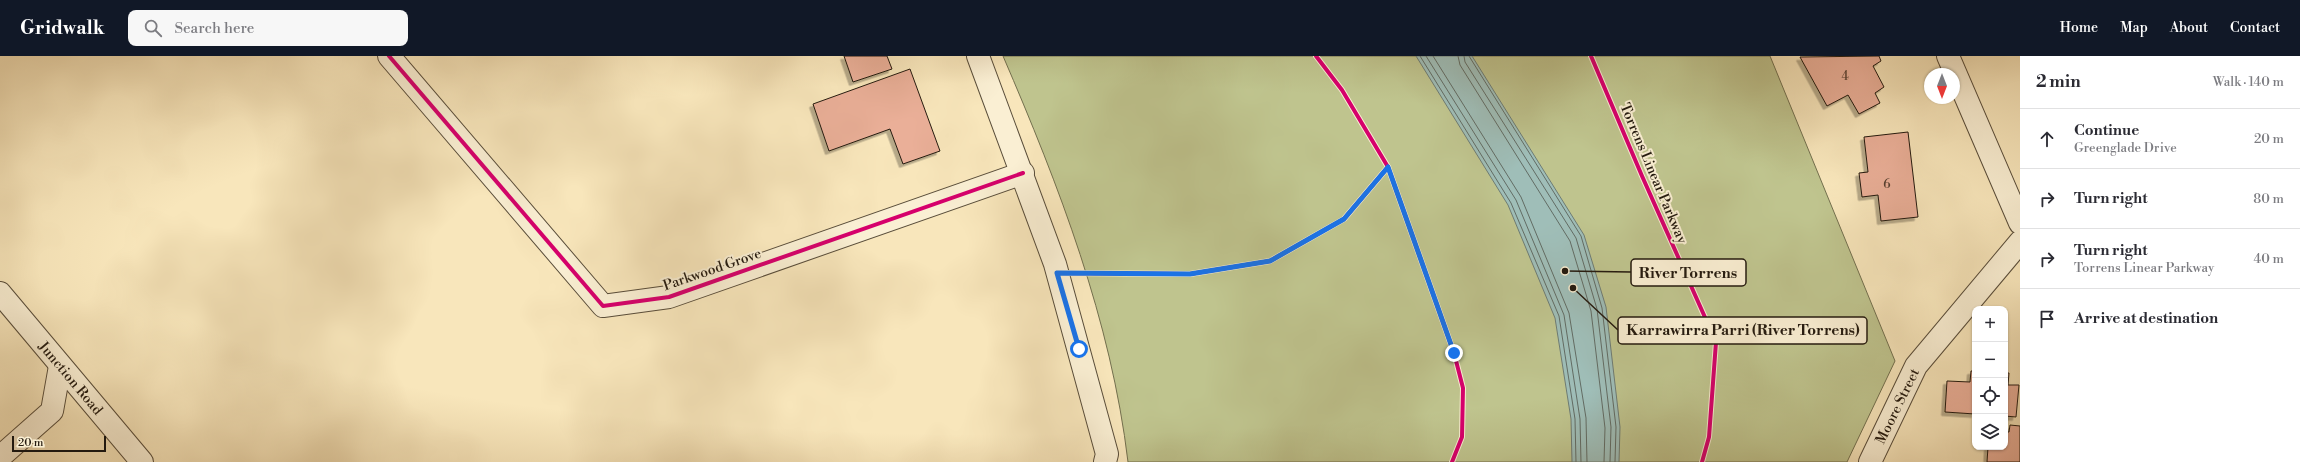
<!DOCTYPE html>
<meta charset="utf-8">
<style>
:root{--surface:#fff;--page:#f7f7f7;--text:#2b2b33;--muted:#7c7c81;--line:#e1e1e2;--accent:#111827}
body{margin:0;font-family:"Libre Bodoni",serif;background:var(--page);color:var(--text)}
.controls{position:absolute;right:12px;bottom:12px;display:grid;overflow:hidden;border-radius:8px;box-shadow:0 1px 3px #0004}
.controls button{width:36px;height:36px;display:grid;place-items:center;padding:0;border:0;border-bottom:1px solid var(--line);background:var(--surface);color:var(--text);font:20px sans-serif}
.compass{position:absolute;left:1924px;top:12px;width:36px;height:36px;border-radius:50%;background:var(--surface);box-shadow:0 1px 3px #0004;rotate:180deg}
.scale{position:absolute;left:12px;bottom:10px;width:94px;box-sizing:border-box;padding-left:4px;border:2px solid #241a0f;border-top:0;font-size:11px;line-height:14px;white-space:nowrap;color:#241a0f;-webkit-text-stroke:3px #faefd3;paint-order:stroke}
.stop{position:absolute;width:12px;height:12px;margin:-9px;border:3px solid #1a73e8;border-radius:50%;background:#fff}
.stop.end{background:#1a73e8;border-color:#fff;box-shadow:0 1px 4px #0008}
.list{margin:0;padding:0;list-style:none}
h2{display:flex;justify-content:space-between;align-items:center;height:52px;margin:0;padding:0 16px;font-size:17px}
h2 small{font-size:13px;font-weight:400;color:var(--muted)}
.list li{display:grid;grid-template-columns:26px 1fr auto;gap:12px;align-items:center;box-sizing:border-box;height:60px;padding:0 16px;border-top:1px solid var(--line)}
.list b{display:block;font-size:15px;white-space:nowrap}
.list p{margin:0;font-size:13px;white-space:nowrap;color:var(--muted)}
.list em{font-size:13px;font-style:normal;color:var(--muted)}
.icon{flex:none;width:22px;height:22px;fill:none;stroke:currentColor;stroke-width:2;stroke-linecap:round;stroke-linejoin:round}
.map{position:relative;flex:none;width:2020px;height:406px;overflow:hidden}
header{display:flex;align-items:center;gap:24px;box-sizing:border-box;height:56px;padding:0 20px;background:var(--accent);color:#fff}
header strong{font-size:19px}
nav{display:flex;gap:22px;margin-inline-start:auto;font-size:14px}
.search{width:280px;height:36px;background:var(--page);display:flex;align-items:center;gap:10px;box-sizing:border-box;padding:0 14px;border-radius:8px;color:var(--muted);font-size:15px}
main{display:flex}
aside{flex:1;background:var(--surface)}
.map>svg:first-child{display:block}
.green{fill:#bfc48e;stroke:#726f4e}
.water{fill:#9fbeb8;stroke:#6e7c74}
.lines{fill:none;stroke-linecap:round;stroke-linejoin:round}
.shore{stroke:#626c64;stroke-width:1}
.building{fill:#eaaf98;stroke:#241a0f;filter:url(#shadow)}
.street-casing{stroke:#594d3a;stroke-width:24}
.street{stroke:#faefd3;stroke-width:22}
.cycleway-casing{stroke:#faefd3;stroke-width:6}
.cycleway{stroke:#d6006c;stroke-width:4}
.route{stroke:#1a73e8;stroke-width:5}
.labels{text-anchor:middle;stroke-width:4;stroke-linejoin:round;paint-order:stroke}
.number-label{font-size:12px;fill:#563f31}
.street-label{font-size:14px;fill:#241a0f;stroke:#faefd3}
.leader{fill:none;stroke:#241a0f;stroke-width:1.5}
.callout-dot{fill:#241a0f;stroke:#faefd3;stroke-width:1.5}
.callout{fill:#faefd3;stroke:#241a0f;stroke-width:1.5}
.callout-label{font-size:15px;text-anchor:middle;font-weight:bold;fill:#241a0f}
</style>
<header>
<strong>Gridwalk</strong>
<div class="search"><svg class="icon" aria-label="search" viewBox="0 0 24 24"><circle cx="10" cy="10" r="6"/><path d="M15 15l6 6"/></svg>Search here</div>
<nav><a>Home</a><a>Map</a><a>About</a><a>Contact</a></nav>
</header>
<main>
<div class="map">
<svg width="2020" height="406" viewBox="0 0 2020 406">
<defs>
<filter id="shadow"><feDropShadow dx="-3.5" dy="3.5" stdDeviation="0" flood-color="#0004"/></filter>
</defs>
<rect width="100%" height="100%" fill="#f8e6bb"/>
<filter id="stains"><feTurbulence type="fractalNoise" baseFrequency=".005" numOctaves="4"/><feColorMatrix values="0 0 0 0 .2 0 0 0 0 .09 0 0 0 0 .02 0 0 0 .5 -.17"/></filter>
<radialGradient id="worn" r=".72"><stop offset=".6" stop-color="#630" stop-opacity="0"/><stop offset="1" stop-color="#630" stop-opacity=".3"/></radialGradient>
<!-- green -->
<path class="green" d="M1003,0H1770L1895,305L1847,406H1128C1111,264 1059,130 1003,0Z"/>
<!-- water -->
<polygon class="water" points="1416,0 1472,0 1584,179 1606,251 1620,371 1619,406 1572,406 1571,363 1555,262 1508,149"/>
<g class="lines">
<!-- shore -->
<g class="shore">
<polyline points="1420,0 1511,147 1559,260 1575,363 1576,406"/>
<polyline points="1426,0 1516,144 1564,259 1580,363 1581,406"/>
<polyline points="1433,0 1521,141 1569,257 1586,362 1587,406"/>
<polyline points="1458,0 1460,9 1570,185 1591,255 1605,372 1604,406"/>
<polyline points="1464,0 1465,6 1576,182 1597,253 1611,371 1610,406"/>
<polyline points="1469,0 1581,180 1602,252 1616,371 1615,406"/>
</g>
</g>
<!-- building -->
<g class="building">
<polygon points="844,0 887,0 892,13 853,26"/>
<polygon points="1879,0 1881,5 1873,10 1884,31 1875,37 1880,47 1859,58 1848,39 1827,50 1800,1"/>
<polygon points="910,13 940,95 903,108 890,73 829,95 813,48"/>
<polygon points="1908,76 1918,161 1881,165 1878,139 1862,141 1859,117 1868,116 1864,81"/>
<polygon points="1971,315 1975,315 1975,358 1945,356 1947,325 1970,326"/>
<polygon points="2005,317 2009,317 2008,329 2019,329 2016,361 2005,360"/>
<polygon points="2010,369 2020,370 2020,406 1987,406 1988,391 2005,391 2005,376 2009,376"/>
</g>
<g class="lines">
<defs>
<g id="street">
<polyline points="389,0 603,250 669,241 1023,117"/>
<polyline points="978,0 1055,208 1107,398 1105,406"/>
<polyline points="1948,0 2020,167"/>
<polyline points="0,237 142,406"/>
<polyline points="0,401 52,355 60,310"/>
<polyline points="1870,406 1916,310 2020,186"/>
</g>
</defs>
<!-- street casing -->
<use href="#street" class="street-casing"/>
<!-- street -->
<use href="#street" class="street"/>
<defs>
<g id="cycleway">
<polyline points="389,0 603,250 669,241 1023,117"/>
<polyline points="1316,0 1342,34 1388,111 1454,297 1463,332 1462,381 1452,406"/>
<polyline points="1591,0 1642,120 1716,286 1709,381 1702,406"/>
<polyline points="1057,217 1190,218 1270,205 1344,163 1388,111"/>
</g>
</defs>
<!-- cycleway casing -->
<use href="#cycleway" class="cycleway-casing"/>
<!-- cycleway -->
<use href="#cycleway" class="cycleway"/>
</g>
<g class="lines">
<!-- route -->
<polyline class="route" points="1079,293 1057,217 1190,218 1270,205 1344,163 1388,111 1454,297"/>
</g>
<g class="labels">
<!-- number labels -->
<g class="number-label">
<text x="1845" y="24">4</text>
<text x="1887" y="132">6</text>
</g>
<!-- street labels -->
<g class="street-label">
<text transform="translate(1654 117) rotate(67)" y="5">Torrens Linear Parkway</text>
<text transform="translate(712 213) rotate(-19)" y="5">Parkwood Grove</text>
<text transform="translate(71 322) rotate(50)" y="5">Junction Road</text>
<text transform="translate(1897 350) rotate(-64)" y="5">Moore Street</text>
</g>
</g>
<!-- callouts -->
<path class="leader" d="M1565 215L1631 216M1573 232L1618 274"/>
<g class="callout-dot">
<circle cx="1565" cy="215" r="4"/>
<circle cx="1573" cy="232" r="4"/>
</g>
<g class="callout">
<rect x="1631" y="203" width="115" height="27" rx="4"/>
<rect x="1618" y="261" width="249" height="27" rx="4"/>
</g>
<g class="callout-label">
<text x="1688" y="222">River Torrens</text>
<text x="1743" y="279">Karrawirra Parri (River Torrens)</text>
</g>
<rect width="100%" height="100%" filter="url(#stains)"/>
<rect width="100%" height="100%" fill="url(#worn)"/>
</svg>
<div class="controls">
<button>+</button>
<button>−</button>
<button><svg class="icon" aria-label="locate" viewBox="0 0 24 24"><circle cx="12" cy="12" r="6"/><path d="M12 2v4M12 18v4M2 12h4M18 12h4"/></svg></button>
<button><svg class="icon" aria-label="layers" viewBox="0 0 24 24"><path d="M12 4l9 5-9 5-9-5zM3 14l9 5 9-5"/></svg></button>
</div>
<svg class="compass" viewBox="-18 -18 36 36"><path d="M0-13l5 13h-10z" fill="#e53935"/><path d="M0 13l5-13h-10z" fill="#7c7c81"/></svg>
<div class="scale">20 m</div>
<div class="stop" style="left:1079px;top:293px"></div>
<div class="stop end" style="left:1454px;top:297px"></div>
</div>
<aside>
<h2>2 min<small>Walk · 140 m</small></h2>
<ul class="list">
<li><svg class="icon" aria-label="ahead" viewBox="0 0 24 24"><path d="M12 20V5M6 11l6-6 6 6"/></svg><div><b>Continue</b><p>Greenglade Drive</p></div><em>20 m</em></li>
<li><svg class="icon" aria-label="right" viewBox="0 0 24 24"><path d="M7 20v-9h11M14 6l5 5-5 5"/></svg><div><b>Turn right</b></div><em>80 m</em></li>
<li><svg class="icon" aria-label="right" viewBox="0 0 24 24"><path d="M7 20v-9h11M14 6l5 5-5 5"/></svg><div><b>Turn right</b><p>Torrens Linear Parkway</p></div><em>40 m</em></li>
<li><svg class="icon" aria-label="arrive" viewBox="0 0 24 24"><path d="M6 21V4h12l-3 4 3 4H6"/></svg><div><b>Arrive at destination</b></div></li>
</ul>
</aside>
</main>
